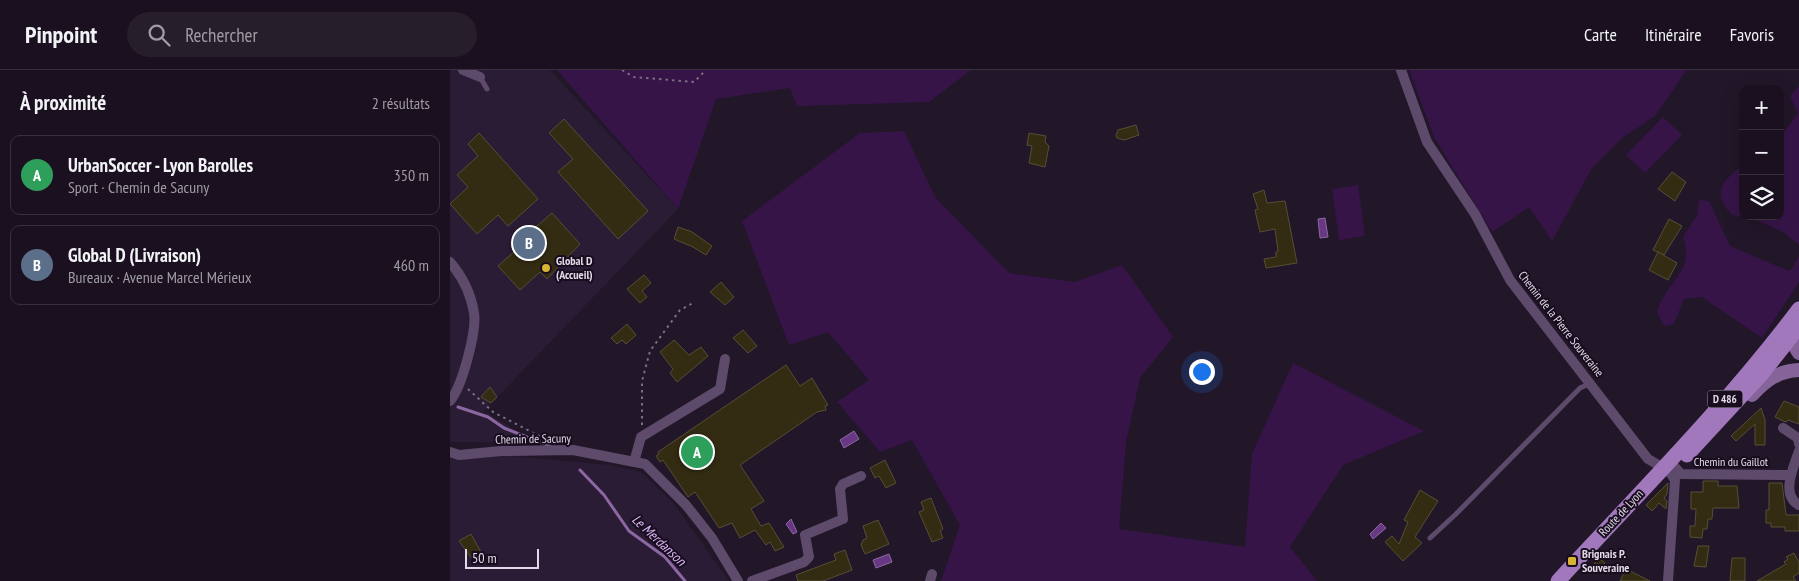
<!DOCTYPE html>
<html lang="fr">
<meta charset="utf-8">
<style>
:root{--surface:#1a101f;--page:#271e2c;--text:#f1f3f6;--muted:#9f9da4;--line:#38303d;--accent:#d8b434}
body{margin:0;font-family:"PT Sans Narrow",sans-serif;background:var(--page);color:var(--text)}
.controls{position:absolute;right:15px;top:15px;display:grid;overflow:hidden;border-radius:10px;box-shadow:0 5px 20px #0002}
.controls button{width:45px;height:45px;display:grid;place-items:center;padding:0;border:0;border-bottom:1px solid var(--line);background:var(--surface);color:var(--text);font:25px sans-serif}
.scale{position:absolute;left:15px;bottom:12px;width:74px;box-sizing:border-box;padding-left:5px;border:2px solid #e1d9e7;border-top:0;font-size:14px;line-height:18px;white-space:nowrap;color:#e1d9e7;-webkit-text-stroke:4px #180d1f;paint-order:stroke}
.you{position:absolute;left:751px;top:301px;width:18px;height:18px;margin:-12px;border:4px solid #fff;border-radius:50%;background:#1a73e8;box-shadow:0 0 0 8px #1a73e833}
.badge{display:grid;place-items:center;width:32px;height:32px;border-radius:50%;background:var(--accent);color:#fff;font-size:16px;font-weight:700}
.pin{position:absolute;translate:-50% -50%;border:2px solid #fff;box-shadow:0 1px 5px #0006}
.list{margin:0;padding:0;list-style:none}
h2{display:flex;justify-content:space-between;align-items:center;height:65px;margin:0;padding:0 20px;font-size:21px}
h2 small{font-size:16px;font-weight:400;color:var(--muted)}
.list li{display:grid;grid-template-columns:32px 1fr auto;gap:15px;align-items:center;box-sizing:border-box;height:80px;margin:0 10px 10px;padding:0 10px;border:1px solid var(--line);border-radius:10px}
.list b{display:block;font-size:19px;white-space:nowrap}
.list p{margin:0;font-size:16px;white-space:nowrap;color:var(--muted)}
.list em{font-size:16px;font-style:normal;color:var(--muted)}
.icon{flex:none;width:28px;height:28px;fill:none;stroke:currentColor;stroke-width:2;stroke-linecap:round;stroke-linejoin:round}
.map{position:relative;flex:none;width:1349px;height:511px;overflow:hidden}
header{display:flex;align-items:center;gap:30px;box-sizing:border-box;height:70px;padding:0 25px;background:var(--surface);border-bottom:1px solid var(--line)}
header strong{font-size:24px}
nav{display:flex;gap:28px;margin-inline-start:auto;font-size:18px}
.search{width:350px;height:45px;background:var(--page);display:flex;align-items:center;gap:12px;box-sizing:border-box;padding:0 18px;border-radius:28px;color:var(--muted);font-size:19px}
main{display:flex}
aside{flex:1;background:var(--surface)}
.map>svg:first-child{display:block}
.built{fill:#2b1c35}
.green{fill:#361448}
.water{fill:#683884;stroke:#8c68a2}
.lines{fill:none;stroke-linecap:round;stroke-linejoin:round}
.stream{stroke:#8c68a2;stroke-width:3}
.building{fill:#332c13;stroke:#574e35}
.path{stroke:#7a7081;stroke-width:2;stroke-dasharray:2.5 4;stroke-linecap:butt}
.lane{stroke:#5e4a6b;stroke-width:5}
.street{stroke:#5e4a6b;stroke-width:10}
.secondary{stroke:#846499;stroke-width:14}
.primary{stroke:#a278bd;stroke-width:15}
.poi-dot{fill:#d8b434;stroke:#180d1f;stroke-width:2}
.labels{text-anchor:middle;stroke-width:4;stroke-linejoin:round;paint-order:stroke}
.shield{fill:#180d1f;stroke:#a59cab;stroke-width:1}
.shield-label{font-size:11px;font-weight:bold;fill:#e1d9e7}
.poi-label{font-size:12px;font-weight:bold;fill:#e1d9e7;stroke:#180d1f;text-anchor:start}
.street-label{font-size:12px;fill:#e1d9e7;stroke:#180d1f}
.water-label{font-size:14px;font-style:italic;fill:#d8b3f2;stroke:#180d1f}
</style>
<header>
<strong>Pinpoint</strong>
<div class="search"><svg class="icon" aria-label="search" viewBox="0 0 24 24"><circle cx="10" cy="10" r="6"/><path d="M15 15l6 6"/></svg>Rechercher</div>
<nav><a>Carte</a><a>Itinéraire</a><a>Favoris</a></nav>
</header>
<main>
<aside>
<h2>À proximité<small>2 résultats</small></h2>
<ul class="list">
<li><span class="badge" style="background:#2e9e5b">A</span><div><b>UrbanSoccer - Lyon Barolles</b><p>Sport · Chemin de Sacuny</p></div><em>350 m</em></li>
<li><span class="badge" style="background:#5c6f8a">B</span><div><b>Global D (Livraison)</b><p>Bureaux · Avenue Marcel Mérieux</p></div><em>460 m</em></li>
</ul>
</aside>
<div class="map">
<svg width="1349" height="511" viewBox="0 0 1349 511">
<rect width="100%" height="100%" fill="#221629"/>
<!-- built -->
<g class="built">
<polygon points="0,0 100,0 228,139 34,341 87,373 0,372"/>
<polygon points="51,385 159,395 191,402 224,434 279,511 0,511 0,388"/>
</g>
<!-- green -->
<g class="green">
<polygon points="107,0 521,0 479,32 347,36 340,18 266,29 228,139"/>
<polygon points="959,0 1241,0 1236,1 1205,46 1172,68 1142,98 1102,171 1079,137 1042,162 984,67"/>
<polygon points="1349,16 1349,175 1335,163 1297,146 1330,146 1330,67 1348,44 1340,26"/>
<polygon points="1213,47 1232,65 1195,103 1176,85"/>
<polygon points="454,61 485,127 559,203 625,212 672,195 723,267 690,308 676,372 669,459 795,477 802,384 843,293 974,361 893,395 840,477 867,511 491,511 510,455 462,370 430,382 387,332 419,310 378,262 339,275 292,151 410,63"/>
<path d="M1293,95V146L1282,145C1260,122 1273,111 1293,95Z"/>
<polygon points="908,115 915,166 889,170 882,119"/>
<path d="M1249,130L1259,131L1280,176L1339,201L1344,196L1349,186V212L1312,268L1252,227L1234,229L1224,254L1214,256L1207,242C1216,212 1246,200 1233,167L1247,146Z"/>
</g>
<!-- water -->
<g class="water">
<polygon points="875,148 878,167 870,168 868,149"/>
<polygon points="404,361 409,369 394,378 390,370"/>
<polygon points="341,449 347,462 343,464 336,454"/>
<polygon points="931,453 936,458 923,469 920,464"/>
<polygon points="439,484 442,492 426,498 423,490"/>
</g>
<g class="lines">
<!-- stream -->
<g class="stream">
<polyline points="8,337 38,347 54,358 100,376"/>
<polyline points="130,400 154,425 179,461 215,487 235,511"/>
</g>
</g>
<!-- building -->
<g class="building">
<polygon points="114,49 198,141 168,169 108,102 123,89 99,63"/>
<polygon points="686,55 689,65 674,70 667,68 666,65 668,60"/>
<polygon points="29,63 88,129 58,156 48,145 27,164 0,134 18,117 7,105 28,86 18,74"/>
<polygon points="579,63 596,66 595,72 599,76 595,97 579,93 582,76 577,75"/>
<polygon points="1222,102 1236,112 1225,131 1208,119"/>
<polygon points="814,120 817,133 835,131 847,193 816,198 814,189 826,187 826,182 828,181 825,159 810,162 805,140 808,139 803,124"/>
<polygon points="102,143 130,174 97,209 90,202 70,220 48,196 83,165 80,162"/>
<polygon points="1219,149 1232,156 1214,185 1203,180"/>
<polygon points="228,157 242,162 262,176 256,185 243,177 224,169"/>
<polygon points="1208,182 1227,193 1218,210 1199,200"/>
<polygon points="194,205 201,213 192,221 197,227 190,233 177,219"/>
<polygon points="271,212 284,227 275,235 260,222"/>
<polygon points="177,254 186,265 176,274 172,270 167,274 161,268"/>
<polygon points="293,260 307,276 298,283 283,268"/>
<polygon points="224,270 239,285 251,277 258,286 227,312 220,303 223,299 210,282"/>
<polygon points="336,295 350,316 362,308 378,335 375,336 376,340 367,342 290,395 314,431 301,439 311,456 319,453 334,477 325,481 320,472 316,475 305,460 290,468 282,453 269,458 245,422 238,427 213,390 210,392 206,386 209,384 208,382"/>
<polygon points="40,317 47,327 41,333 31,327"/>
<polygon points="1334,331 1349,337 1349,354 1338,350 1336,352 1333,351 1325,347"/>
<polygon points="1311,338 1315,350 1315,375 1305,375 1305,354 1286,371 1281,366"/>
<polygon points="435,390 446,413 436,418 429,406 425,408 420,398"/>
<polygon points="1253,411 1268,411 1268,416 1287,416 1289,438 1263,438 1262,449 1258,449 1257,459 1253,459 1252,468 1240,467 1240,456 1245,456 1246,439 1241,439 1241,422 1253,422"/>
<polygon points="1218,413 1217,424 1214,428 1217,431 1216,439 1209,433 1202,441 1196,435"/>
<polygon points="1319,413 1332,413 1336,445 1349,445 1349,461 1335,461 1335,457 1321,457 1321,453 1316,453 1316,440 1319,440"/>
<polygon points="970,420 988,431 965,467 972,473 953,491 935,472 942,466 949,474 958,452 954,450"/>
<polygon points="481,428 493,459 490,461 493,468 482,472 469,442 474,440 471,432"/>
<polygon points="428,450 439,474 415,484 411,475 413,470 417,468 413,456"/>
<polygon points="21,464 32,484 23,490 9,471"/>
<polygon points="1248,476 1259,476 1256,497 1244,496"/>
<polygon points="395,480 402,500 373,511 348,511 346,505 386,490 384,484"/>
<polygon points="1344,483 1349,492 1349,503 1343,507 1346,511 1307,511 1336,494 1334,492 1338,489 1336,487"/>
<polygon points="1149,488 1155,493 1150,499 1144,494"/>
<polygon points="1282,488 1295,488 1295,511 1280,511"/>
<polygon points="1176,499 1200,511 1170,511"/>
</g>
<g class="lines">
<!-- path -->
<g class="path">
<polyline points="172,0 184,7 244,12 256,0"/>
<polyline points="18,319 43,342 97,370"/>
<polyline points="192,355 192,311 200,281 230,240 243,233"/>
</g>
<!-- lane -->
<g class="lane">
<polyline points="30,7 37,19"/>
<polyline points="980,468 1006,444 1130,318 1141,313"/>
</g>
<!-- street -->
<g class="street">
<polyline points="13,0 30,7"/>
<polyline points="951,0 977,72 1025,144 1060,210 1198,389 1219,401 1225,410 1218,511"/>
<path d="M0,192C12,206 21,224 24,243C27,261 12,317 0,331"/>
<polyline points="1333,358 1348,368 1349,374"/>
<path d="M1349,381C1344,396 1330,425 1349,435"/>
<polyline points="0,382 9,385 51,381 123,380 195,394 236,435 262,468 288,511"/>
<polyline points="184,392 191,367 270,319 275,289"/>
<polyline points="1224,396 1231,404 1340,405"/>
<polyline points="302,511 354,492 359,487 355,465 393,449 390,419 393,414 411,406"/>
<polyline points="480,511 482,504"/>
</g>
<!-- secondary -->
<g class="secondary">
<polyline points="1335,261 1349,283"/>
<path d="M1302,325C1316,310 1328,301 1349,300"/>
</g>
<!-- primary -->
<g class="primary">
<polyline points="1237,385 1310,306 1349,257"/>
<path d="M1108,511C1190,422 1276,336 1349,239"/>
</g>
</g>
<!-- markers -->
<g class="poi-dot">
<circle cx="96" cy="198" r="5"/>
<rect x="1117" y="486" width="10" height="10" rx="2.5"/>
</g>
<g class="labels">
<!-- shield labels -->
<rect class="shield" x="1257.5" y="320.5" width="35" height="17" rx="4"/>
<g class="shield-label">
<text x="1275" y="333">D 486</text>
</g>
<!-- poi labels -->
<g class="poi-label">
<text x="106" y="195">Global D<tspan x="106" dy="14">(Accueil)</tspan></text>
<text x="1132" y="488">Brignais P.<tspan x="1132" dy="14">Souveraine</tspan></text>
</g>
<!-- street labels -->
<g class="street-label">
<text transform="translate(1111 254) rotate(52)" y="4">Chemin de la Pierre Souveraine</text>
<text transform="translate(83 369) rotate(-1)" y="4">Chemin de Sacuny</text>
<text x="1281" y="396">Chemin du Gaillot</text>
<text transform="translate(1171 443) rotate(-47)" y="4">Route de Lyon</text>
</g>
<!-- water labels -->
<g class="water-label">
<text transform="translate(209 470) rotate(43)" y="5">Le Merdanson</text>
</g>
</g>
</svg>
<div class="controls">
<button>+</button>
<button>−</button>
<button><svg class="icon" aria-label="layers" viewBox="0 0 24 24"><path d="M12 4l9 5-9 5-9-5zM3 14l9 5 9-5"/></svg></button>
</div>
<div class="scale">50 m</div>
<div class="you"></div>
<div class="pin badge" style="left:247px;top:382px;background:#2e9e5b">A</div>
<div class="pin badge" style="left:79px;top:173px;background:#5c6f8a">B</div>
</div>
</main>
